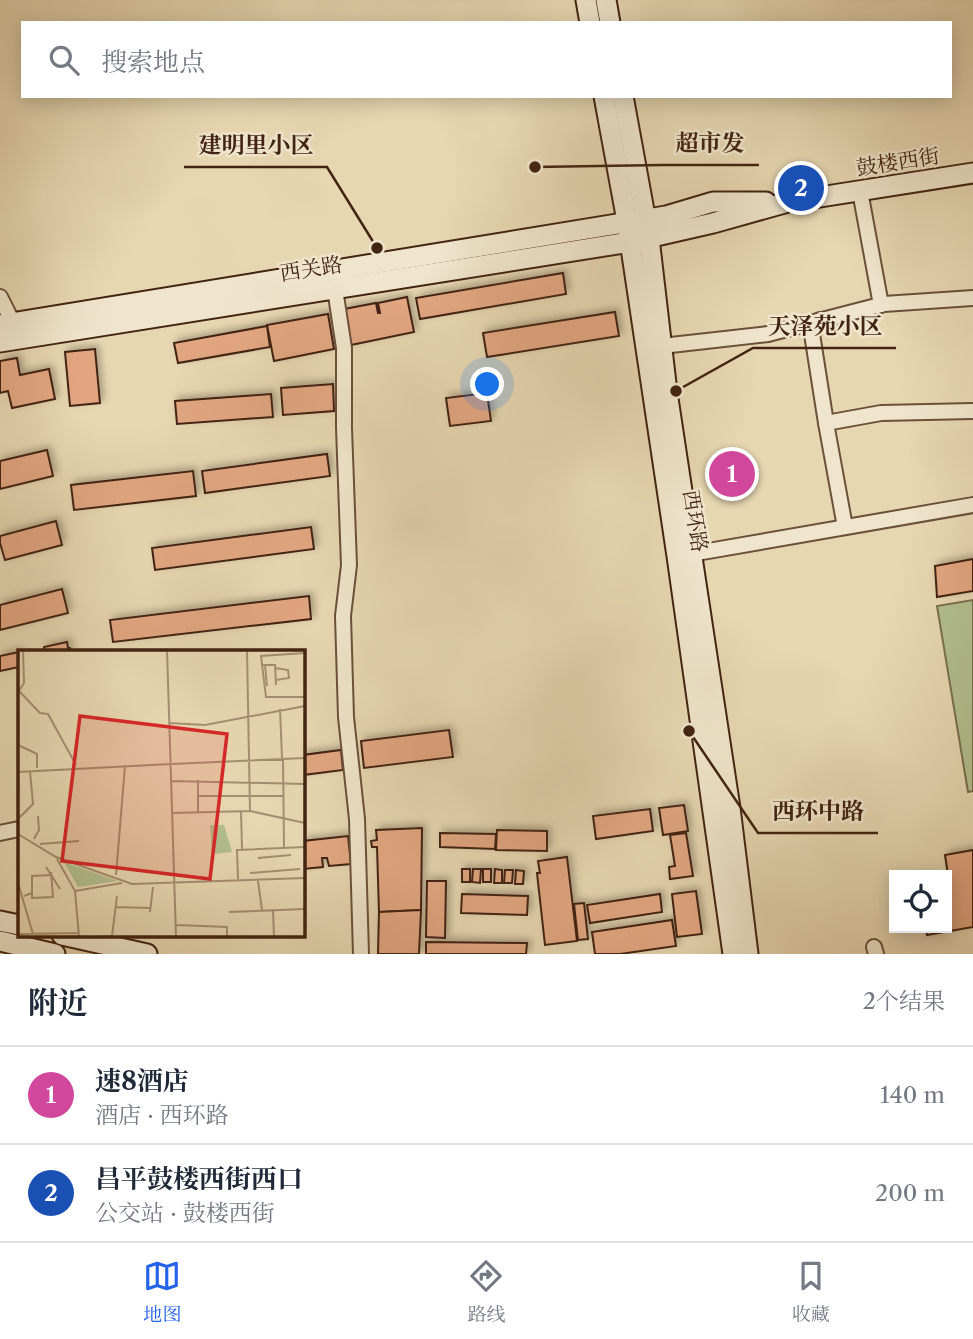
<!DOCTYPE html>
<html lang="zh">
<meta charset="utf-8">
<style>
:root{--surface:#fff;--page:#f2f2f3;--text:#1f2937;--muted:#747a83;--line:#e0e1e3;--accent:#2563eb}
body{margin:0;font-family:"Libre Caslon Text","Noto Serif SC",serif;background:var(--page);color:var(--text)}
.controls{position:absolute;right:21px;bottom:21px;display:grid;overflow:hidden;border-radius:0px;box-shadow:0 4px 18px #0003}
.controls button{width:63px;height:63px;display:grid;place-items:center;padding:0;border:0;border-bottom:2px solid var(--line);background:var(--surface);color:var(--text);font:35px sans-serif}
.you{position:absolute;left:488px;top:385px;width:24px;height:24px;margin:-18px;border:5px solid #fff;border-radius:50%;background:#1a73e8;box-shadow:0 0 0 10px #1a73e833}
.badge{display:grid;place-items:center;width:46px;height:46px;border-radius:50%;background:var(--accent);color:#fff;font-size:23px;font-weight:700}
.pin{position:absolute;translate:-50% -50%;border:4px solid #fff;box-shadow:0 2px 7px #0006}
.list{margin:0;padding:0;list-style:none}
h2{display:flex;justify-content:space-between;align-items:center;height:91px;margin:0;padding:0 28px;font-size:30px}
h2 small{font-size:23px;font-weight:400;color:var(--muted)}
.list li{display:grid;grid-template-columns:46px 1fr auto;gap:21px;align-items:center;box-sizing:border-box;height:98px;padding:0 28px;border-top:2px solid var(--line)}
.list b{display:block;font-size:26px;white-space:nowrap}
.list p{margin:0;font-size:23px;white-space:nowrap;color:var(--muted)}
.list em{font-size:23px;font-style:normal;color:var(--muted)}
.icon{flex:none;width:38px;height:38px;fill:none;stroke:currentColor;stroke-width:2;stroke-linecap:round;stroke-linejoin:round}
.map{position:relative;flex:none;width:973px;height:954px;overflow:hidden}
.search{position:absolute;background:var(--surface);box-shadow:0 4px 18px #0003;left:21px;right:21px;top:21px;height:77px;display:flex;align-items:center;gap:18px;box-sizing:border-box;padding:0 24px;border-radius:0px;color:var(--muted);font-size:26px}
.sheet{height:287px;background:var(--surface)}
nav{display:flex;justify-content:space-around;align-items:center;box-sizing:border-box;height:98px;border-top:2px solid var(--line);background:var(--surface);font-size:19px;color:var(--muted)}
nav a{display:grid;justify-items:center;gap:4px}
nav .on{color:var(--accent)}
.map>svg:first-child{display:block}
.green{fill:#b2bf8e;stroke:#7a7150;stroke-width:2}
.building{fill:#e1a680;stroke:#432312;stroke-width:2;filter:url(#shadow)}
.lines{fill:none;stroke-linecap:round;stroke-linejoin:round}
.street-casing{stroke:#6c503a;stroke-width:18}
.secondary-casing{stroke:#432312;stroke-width:23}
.street{stroke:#efe5cc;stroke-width:14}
.secondary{stroke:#efe5cc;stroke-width:19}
.labels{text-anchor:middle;stroke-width:5;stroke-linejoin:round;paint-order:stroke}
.street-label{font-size:21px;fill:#432312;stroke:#efe5cc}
.inset-road{fill:none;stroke:#a58f71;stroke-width:2}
.view{fill:#d62828;fill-opacity:0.15;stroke:#d62828;stroke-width:3.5}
.inset-edge{fill:none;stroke:#432312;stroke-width:3.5}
.leader{fill:none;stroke:#432312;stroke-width:2.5}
.callout-dot{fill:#432312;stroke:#efe5cc;stroke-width:2.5}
.callout-label{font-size:23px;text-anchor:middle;font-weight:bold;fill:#432312;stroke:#efe5cc;stroke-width:5;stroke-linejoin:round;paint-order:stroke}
</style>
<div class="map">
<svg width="973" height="954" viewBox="0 0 973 954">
<defs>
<filter id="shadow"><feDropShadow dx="3.5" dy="-3.5" stdDeviation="3.5" flood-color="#0004"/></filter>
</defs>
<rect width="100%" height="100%" fill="#e7d7b1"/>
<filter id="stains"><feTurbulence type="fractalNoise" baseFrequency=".00286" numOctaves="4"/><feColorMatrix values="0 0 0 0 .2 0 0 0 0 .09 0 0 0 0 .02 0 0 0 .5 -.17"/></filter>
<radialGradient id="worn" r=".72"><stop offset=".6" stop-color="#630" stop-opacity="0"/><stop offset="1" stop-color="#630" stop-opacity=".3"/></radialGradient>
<!-- green -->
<polygon class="green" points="973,600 973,791 968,792 937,606"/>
<!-- building -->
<g class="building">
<polygon points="563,273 566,294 420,319 416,298"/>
<polygon points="407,297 414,332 351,345 344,309 376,303 378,313 380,313 378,303"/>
<polygon points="615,312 619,336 487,357 483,333"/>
<polygon points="328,314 334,349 274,361 267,325"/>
<polygon points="267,326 270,347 178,363 174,343"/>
<polygon points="95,349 100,403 70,406 65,352"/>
<polygon points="17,358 20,375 49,369 55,399 12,408 8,391 0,393 0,361"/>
<polygon points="333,384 334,411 283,415 281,388"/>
<polygon points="487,393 491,421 450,426 446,398"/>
<polygon points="271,394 273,417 177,424 175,401"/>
<polygon points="47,450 53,476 0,489 0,461"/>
<polygon points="327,454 330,476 205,493 202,471"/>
<polygon points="193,471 196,496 74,510 71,485"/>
<polygon points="56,521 62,545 5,560 0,543 0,536"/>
<polygon points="311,527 314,549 155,570 152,548"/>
<polygon points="973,559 973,591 937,597 935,566"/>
<polygon points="62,589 68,613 0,630 0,605"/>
<polygon points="309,596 311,619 113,642 110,620"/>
<polygon points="67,642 68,648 70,648 71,651 44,651 44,647"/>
<polygon points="19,652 19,667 0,671 0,656"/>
<polygon points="449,730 453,757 364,768 361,741"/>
<polygon points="341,750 343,770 303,775 303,755"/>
<polygon points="684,805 688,831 663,835 659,808"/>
<polygon points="650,809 653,831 596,839 593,816"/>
<polygon points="422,828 421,910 379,912 377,847 372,847 371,841 377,840 376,830"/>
<polygon points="497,830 547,831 547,851 496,850"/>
<polygon points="440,833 496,834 495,849 440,847"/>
<polygon points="686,833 693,876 670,879 669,867 675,866 670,835"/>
<polygon points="348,836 351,864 329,866 327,858 322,858 323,867 303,869 303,841"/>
<polygon points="973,850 973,927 927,935 926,928 947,928 947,889 950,888 945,855"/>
<polygon points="567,857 577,941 545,945 537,873 540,873 538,861"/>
<rect x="462" y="869" width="8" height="13"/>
<polygon points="473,869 481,869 480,883 472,882"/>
<rect x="483" y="869" width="8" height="13"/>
<polygon points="495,869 502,870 502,883 494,883"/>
<polygon points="505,870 513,870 512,883 504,883"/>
<polygon points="516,870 524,871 523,884 515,884"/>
<polygon points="427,881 446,881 445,938 426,937"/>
<polygon points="696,891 702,934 677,937 672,894"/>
<polygon points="462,894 528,896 527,915 461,913"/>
<polygon points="660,894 662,912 590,923 587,905"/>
<polygon points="584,903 588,939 578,940 574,904"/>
<polygon points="421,910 419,954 378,954 379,912"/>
<polygon points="672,920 676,946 620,954 595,954 592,932"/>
<polygon points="426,942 527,943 526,954 426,954"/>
</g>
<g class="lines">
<defs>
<g id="street">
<polyline points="860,191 881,305"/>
<polyline points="335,289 344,348 344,428 349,565 343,616 346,717 357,819 361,954"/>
<polyline points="0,297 13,323"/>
<polyline points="820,320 812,334 826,423 845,527"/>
<polyline points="653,347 768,334 884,304 973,298"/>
<polyline points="826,423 881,413 973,411"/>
<polyline points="685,555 973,505"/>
<polyline points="0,833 19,829"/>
<polyline points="874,947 876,954"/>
</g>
<g id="secondary">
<polyline points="586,0 590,23"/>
<polyline points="606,0 610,23"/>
<polyline points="604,96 627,221 677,556 733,954"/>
<polyline points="623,96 649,238 667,392 730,808 748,954"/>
<polyline points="0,325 666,216 713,202 766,202"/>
<polyline points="0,342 630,242 713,223 788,202 973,173"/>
<polyline points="0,921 19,925"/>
<polyline points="62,935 147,954"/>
<polyline points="0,941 55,954"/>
</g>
</defs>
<!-- street casing -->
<use href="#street" class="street-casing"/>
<!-- secondary casing -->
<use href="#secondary" class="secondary-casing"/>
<!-- street -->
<use href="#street" class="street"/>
<!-- secondary -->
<use href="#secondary" class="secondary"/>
</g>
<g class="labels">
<!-- street labels -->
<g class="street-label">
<text transform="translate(898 162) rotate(-9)" y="7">鼓楼西街</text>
<text transform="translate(311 269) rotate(-9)" y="7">西关路</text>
<text transform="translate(695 521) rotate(81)" y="7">西环路</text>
</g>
</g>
<!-- overview -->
<g transform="translate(18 650)">
<rect width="287" height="287" fill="#e7d7b1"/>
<path d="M192,175H206L214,202L194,204ZM46,212L100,231L60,237Z" fill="#b2bf8e"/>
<path class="inset-road" d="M149,0L158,287M229,0L232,161M287,3L243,6L248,47H287M243,15H257L258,35M247,15L249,36M257,18L270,20L271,28L258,30M0,40L22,63L30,64L58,115M1,41L6,33L5,0M262,59L264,108M151,73L187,75L287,56M0,95L19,104V118M265,108L266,197M154,114L287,108M0,122L153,114M180,130V162M154,131L287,134M179,146H266M223,161L224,199M154,163L232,161L287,173M0,169L15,154L12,121M0,184L38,207L114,234L287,228M16,189L21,180L20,166M22,194L61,191M240,208L273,205M39,209L57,241L61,287M28,217L42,239M232,223L282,219M98,225L107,116M220,229L219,200L287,197M240,231L244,260M0,233L15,284M57,241L104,233M14,244V248L35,247L33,222M6,246L14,243V226L34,225M98,257L132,258M255,260L256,287M132,262L135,237M211,262L287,259M158,275L209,277V287M0,284L61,283M81,287L94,286L99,246"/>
<path class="view" d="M62,66L209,84L192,229L44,211Z"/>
<rect width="287" height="287" class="inset-edge"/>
</g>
<!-- callouts -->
<path class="leader" d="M535 167L662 165H759M377 248L327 167H184M676 391L753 348H896M689 731L758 833H878"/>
<g class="callout-dot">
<circle cx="535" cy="167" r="7"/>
<circle cx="377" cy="248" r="7"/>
<circle cx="676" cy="391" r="7"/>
<circle cx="689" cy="731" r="7"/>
</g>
<g class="callout-label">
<text x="710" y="151">超市发</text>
<text x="256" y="153">建明里小区</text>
<text x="825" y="334">天泽苑小区</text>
<text x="818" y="819">西环中路</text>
</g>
<rect width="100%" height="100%" filter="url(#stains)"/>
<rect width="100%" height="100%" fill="url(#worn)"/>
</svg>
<div class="controls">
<button><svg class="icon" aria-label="locate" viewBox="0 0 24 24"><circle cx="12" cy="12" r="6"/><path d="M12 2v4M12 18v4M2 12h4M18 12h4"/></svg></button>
</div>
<div class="you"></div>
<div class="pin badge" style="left:732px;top:474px;background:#d1479c">1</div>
<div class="pin badge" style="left:801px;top:188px;background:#1a4fb4">2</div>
<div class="search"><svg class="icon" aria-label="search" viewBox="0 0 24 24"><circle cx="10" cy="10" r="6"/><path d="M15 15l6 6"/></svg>搜索地点</div>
</div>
<section class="sheet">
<h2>附近<small>2个结果</small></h2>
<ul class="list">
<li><span class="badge" style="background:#d1479c">1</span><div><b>速8酒店</b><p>酒店 · 西环路</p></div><em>140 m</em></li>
<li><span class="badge" style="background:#1a4fb4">2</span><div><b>昌平鼓楼西街西口</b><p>公交站 · 鼓楼西街</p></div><em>200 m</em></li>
</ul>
</section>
<nav>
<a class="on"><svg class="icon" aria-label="map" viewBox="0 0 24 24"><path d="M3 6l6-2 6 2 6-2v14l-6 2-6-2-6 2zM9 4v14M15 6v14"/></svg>地图</a>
<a><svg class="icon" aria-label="directions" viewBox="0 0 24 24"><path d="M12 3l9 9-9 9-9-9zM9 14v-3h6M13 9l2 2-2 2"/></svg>路线</a>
<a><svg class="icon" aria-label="saved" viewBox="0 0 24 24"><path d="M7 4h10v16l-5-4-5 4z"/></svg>收藏</a>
</nav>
